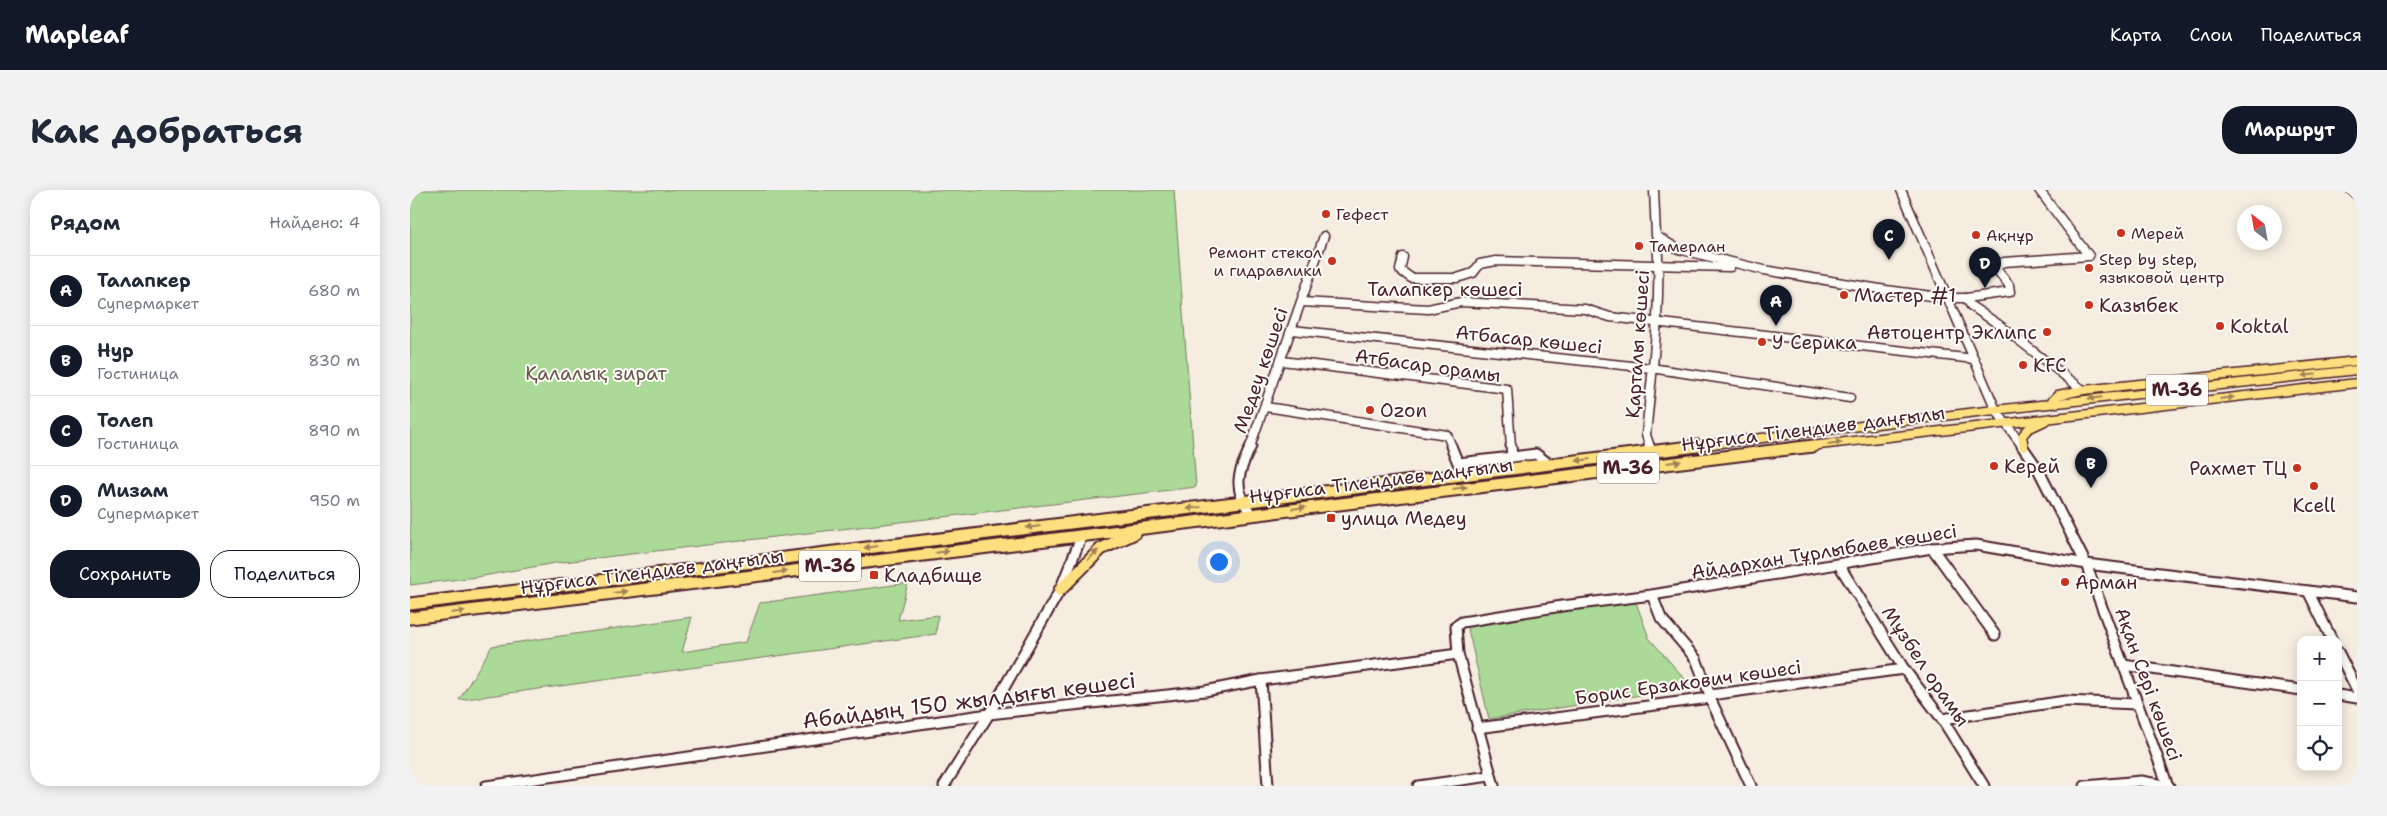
<!DOCTYPE html>
<html lang="ru">
<meta charset="utf-8">
<style>
:root{--surface:#fff;--page:#f2f2f3;--text:#1f2937;--muted:#747a83;--line:#e0e1e3;--accent:#111827}
body{margin:0;font-family:"Shantell Sans",sans-serif;background:var(--page);color:var(--text)}
.controls{position:absolute;right:15px;bottom:15px;display:grid;overflow:hidden;border-radius:10px;box-shadow:0 2px 12px #0003}
.controls button{width:45px;height:45px;display:grid;place-items:center;padding:0;border:0;border-bottom:1px solid var(--line);background:var(--surface);color:var(--text);font:25px sans-serif}
.compass{position:absolute;left:1827px;top:15px;width:45px;height:45px;border-radius:50%;background:var(--surface);box-shadow:0 2px 12px #0003;rotate:329deg}
.you{position:absolute;left:808px;top:371px;width:18px;height:18px;margin:-12px;border:4px solid #fff;border-radius:50%;background:#1a73e8;box-shadow:0 0 0 8px #1a73e833}
.badge{display:grid;place-items:center;width:32px;height:32px;border-radius:50%;background:var(--accent);color:#fff;font-size:16px;font-weight:700}
.pin{position:absolute;translate:-50% -41px;filter:drop-shadow(0 1px 2px #0008)}
.pin::after{content:'';position:absolute;top:26px;width:18px;height:15px;background:inherit;clip-path:polygon(0 0,100% 0,50% 100%)}
.list{margin:0;padding:0;list-style:none}
h2{display:flex;justify-content:space-between;align-items:center;height:65px;margin:0;padding:0 20px;font-size:21px}
h2 small{font-size:16px;font-weight:400;color:var(--muted)}
.list li{display:grid;grid-template-columns:32px 1fr auto;gap:15px;align-items:center;box-sizing:border-box;height:70px;padding:0 20px;border-top:1px solid var(--line)}
.list b{display:block;font-size:19px;white-space:nowrap}
.list p{margin:0;font-size:16px;white-space:nowrap;color:var(--muted)}
.list em{font-size:16px;font-style:normal;color:var(--muted)}
.actions{display:flex;gap:10px;padding:15px 20px}
.actions a{flex:1;padding:11px 0;border:1px solid var(--accent);border-radius:20px;text-align:center;font-size:18px;color:var(--accent)}
.actions .main{background:var(--accent);color:#fff}
.icon{flex:none;width:28px;height:28px;fill:none;stroke:currentColor;stroke-width:2;stroke-linecap:round;stroke-linejoin:round}
.map{position:relative;flex:none;width:1947px;height:596px;overflow:hidden;border-radius:20px}
header{display:flex;align-items:center;gap:30px;box-sizing:border-box;height:70px;padding:0 25px;background:var(--accent);color:#fff}
header strong{font-size:24px}
nav{display:flex;gap:28px;margin-inline-start:auto;font-size:18px}
.intro{display:flex;align-items:center;justify-content:space-between;box-sizing:border-box;height:120px;padding:0 30px}
h1{margin:0;font-size:35px}
.button{padding:12px 22px;border-radius:20px;background:var(--accent);color:#fff;font-size:18px;font-weight:700}
main{display:flex;gap:30px;padding:0 30px}
aside{flex:1;background:var(--surface);border-radius:20px;box-shadow:0 2px 12px #0003}
.map>svg:first-child{display:block}
.green{fill:#abd998;stroke:#7a7c62}
.lines{fill:none;stroke-linecap:round;stroke-linejoin:round}
.minor-far1-casing{stroke:#4a1f2b;stroke-width:11}
.minor-casing{stroke:#4a1f2b;stroke-width:13}
.major-far1-casing{stroke:#4a1f2b;stroke-width:11}
.major-casing{stroke:#4a1f2b;stroke-width:15}
.minor-far1{stroke:#fdfcf7;stroke-width:8}
.minor{stroke:#fdfcf7;stroke-width:9}
.major-far1{stroke:#fce080;stroke-width:8}
.major{stroke:#fce080;stroke-width:11}
.oneway{fill:#a38056}
.poi-dot{fill:#c8321e;stroke:#fdfcf7;stroke-width:2}
.labels{text-anchor:middle;stroke-width:4;stroke-linejoin:round;paint-order:stroke}
.far-poi-label{font-size:16px;fill:#4a1f2b;stroke:#fdfcf7;text-anchor:start}
.shield{fill:#fdfcf7;stroke:#806168;stroke-width:1}
.shield-label{font-size:18px;font-weight:bold;fill:#4a1f2b}
.street-label{font-size:19px;fill:#4a1f2b;stroke:#fdfcf7}
.poi-label{font-size:19px;fill:#4a1f2b;stroke:#fdfcf7;text-anchor:start}
.park-label{font-size:19px;fill:#67574c;stroke:#fdfcf7}
.near-street-label{font-size:22px;fill:#4a1f2b;stroke:#fdfcf7}
</style>
<header>
<strong>Mapleaf</strong>
<nav><a>Карта</a><a>Слои</a><a>Поделиться</a></nav>
</header>
<div class="intro"><h1>Как добраться</h1><a class="button">Маршрут</a></div>
<main>
<aside>
<h2>Рядом<small>Найдено: 4</small></h2>
<ul class="list">
<li><span class="badge">A</span><div><b>Талапкер</b><p>Супермаркет</p></div><em>680 m</em></li>
<li><span class="badge">B</span><div><b>Нур</b><p>Гостиница</p></div><em>830 m</em></li>
<li><span class="badge">C</span><div><b>Толеп</b><p>Гостиница</p></div><em>890 m</em></li>
<li><span class="badge">D</span><div><b>Мизам</b><p>Супермаркет</p></div><em>950 m</em></li>
</ul>
<div class="actions"><a class="main">Сохранить</a><a>Поделиться</a></div>
</aside>
<div class="map">
<svg width="1947" height="596" viewBox="0 0 1947 596">
<rect width="100%" height="100%" fill="#f6ede1"/>
<filter id="ink" filterUnits="userSpaceOnUse"><feTurbulence type="fractalNoise" baseFrequency=".02" numOctaves="2"/><feDisplacementMap in="SourceGraphic" scale="10" xChannelSelector="R" yChannelSelector="G"/><feConvolveMatrix kernelMatrix="1 2 1 2 8 2 1 2 1" color-interpolation-filters="sRGB"/></filter>
<g filter="url(#ink)">
<!-- green -->
<g class="green">
<polygon points="0,0 764,0 786,297 145,373 67,387 0,395"/>
<polygon points="498,393 488,430 528,425 526,444 49,510 82,456 282,427 272,462 336,452 350,413"/>
<polygon points="1225,410 1239,448 1282,497 1079,529 1057,435"/>
</g>
<g class="lines">
<defs>
<g id="minor-far1">
<polyline points="1244,0 1246,46 1268,59 1354,80 1476,100 1537,108 1556,108 1561,116 1588,134 1673,200"/>
<polyline points="1491,0 1586,220 1613,257"/>
<polyline points="993,67 990,80 1001,88 1047,88 1063,83 1070,74 1086,71 1320,77"/>
<polyline points="1556,108 1600,102 1599,95 1587,80 1589,74 1594,72 1679,66 1629,0"/>
<polyline points="892,112 1018,119 1051,112 1175,119 1200,127 1564,169"/>
<polyline points="882,140 1241,178 1440,208"/>
<polyline points="872,171 1097,199 1101,257"/>
<polyline points="856,217 1037,245 1042,257"/>
<polyline points="840,257 914,46"/>
<path d="M1240,257L1236,245C1242,180 1252,114 1247,48"/>
</g>
<g id="minor">
<path d="M841,256C828,284 822,297 841,324"/>
<polyline points="1041,256 1048,273 1102,267"/>
<polyline points="1101,256 1102,267 1126,264 1139,274"/>
<polyline points="1239,256 1245,275"/>
<polyline points="1612,256 1628,279 1676,374 1758,596"/>
<polyline points="1522,358 1585,445"/>
<polyline points="1429,375 1494,479 1532,529 1574,596"/>
<polyline points="1898,401 1922,450"/>
<polyline points="1928,462 1947,500"/>
<polyline points="1713,475 1891,500"/>
<polyline points="851,490 858,596"/>
<polyline points="1300,505 1286,469 1251,428 1242,405 1522,358 1566,355 1676,374 1947,407"/>
<polyline points="1928,505 1947,508"/>
<polyline points="1300,508 1341,596"/>
<polyline points="1532,529 1655,511 1727,514"/>
<polyline points="1067,538 1300,508 1300,505 1494,479"/>
<polyline points="76,596 579,524 795,501 851,490 1048,464"/>
<polyline points="534,596 579,524 650,400 672,345"/>
<polyline points="1008,596 1080,586"/>
<polyline points="1084,596 1048,464 1046,436 1052,432 1152,416 1242,405"/>
<polyline points="1675,596 1731,591 1759,596"/>
</g>
<g id="major-far1">
<polyline points="1941,0 1947,5"/>
<polyline points="1640,213 1648,205 1673,200 1947,171"/>
<polyline points="1278,257 1567,222 1947,180"/>
<polyline points="1392,257 1947,193"/>
<polyline points="1614,257 1612,246 1618,239 1635,231"/>
</g>
<g id="major">
<polyline points="650,400 691,359 725,343"/>
<polyline points="0,414 1288,256"/>
<polyline points="0,428 1403,256"/>
</g>
</defs>
<!-- minor-far1 casing -->
<use href="#minor-far1" class="minor-far1-casing"/>
<!-- minor casing -->
<use href="#minor" class="minor-casing"/>
<!-- major-far1 casing -->
<use href="#major-far1" class="major-far1-casing"/>
<!-- major casing -->
<use href="#major" class="major-casing"/>
<!-- minor-far1 -->
<use href="#minor-far1" class="minor-far1"/>
<!-- minor -->
<use href="#minor" class="minor"/>
<!-- major-far1 -->
<use href="#major-far1" class="major-far1"/>
<!-- major -->
<use href="#major" class="major"/>
</g>
<!-- one-way arrows -->
<defs><path id="oneway-solid" d="M-6-.8H1V-3.2L6.5 0L1 3.2V.8H-6Z" transform="scale(1.25)"/></defs>
<g class="oneway">
<use href="#oneway-solid" transform="translate(1899 185) rotate(174)"/>
<use href="#oneway-solid" transform="translate(1685 208) rotate(174)"/>
<use href="#oneway-solid" transform="translate(1817 208) rotate(-7)"/>
<use href="#oneway-solid" transform="translate(1425 253) rotate(-7)"/>
<use href="#oneway-solid" transform="translate(1173 270) rotate(173)"/>
<use href="#oneway-solid" transform="translate(1264 272) rotate(-7)"/>
<use href="#oneway-solid" transform="translate(1050 298) rotate(-7)"/>
<use href="#oneway-solid" transform="translate(784 318) rotate(173)"/>
<use href="#oneway-solid" transform="translate(889 318) rotate(-7)"/>
<use href="#oneway-solid" transform="translate(623 337) rotate(173)"/>
<use href="#oneway-solid" transform="translate(461 357) rotate(173)"/>
<use href="#oneway-solid" transform="translate(532 362) rotate(-7)"/>
<use href="#oneway-solid" transform="translate(683 365) rotate(-44)"/>
<use href="#oneway-solid" transform="translate(371 382) rotate(-7)"/>
<use href="#oneway-solid" transform="translate(210 402) rotate(-7)"/>
<use href="#oneway-solid" transform="translate(48 422) rotate(-7)"/>
</g>
</g>
<!-- markers -->
<g class="poi-dot">
<circle cx="916" cy="24" r="5"/>
<circle cx="1711" cy="43" r="5"/>
<circle cx="1566" cy="45" r="5"/>
<circle cx="1229" cy="56" r="5"/>
<circle cx="922" cy="71" r="5"/>
<circle cx="1679" cy="78" r="5"/>
<circle cx="1434" cy="105" r="5"/>
<circle cx="1679" cy="115" r="5"/>
<circle cx="1810" cy="136" r="5"/>
<circle cx="1637" cy="142" r="5"/>
<circle cx="1352" cy="152" r="5"/>
<circle cx="1613" cy="175" r="5"/>
<circle cx="960" cy="220" r="5"/>
<circle cx="1584" cy="276" r="5"/>
<circle cx="1887" cy="278" r="5"/>
<circle cx="1904" cy="296" r="5"/>
<rect x="916" y="323" width="10" height="10" rx="2.5"/>
<rect x="459" y="380" width="10" height="10" rx="2.5"/>
<circle cx="1655" cy="392" r="5"/>
</g>
<g class="labels">
<!-- far-poi labels -->
<g class="far-poi-label">
<text x="926" y="30">Гефест</text>
<text x="1721" y="49">Мерей</text>
<text x="1576" y="51">Ақнұр</text>
<text x="1239" y="62">Тамерлан</text>
<text x="912" y="68" text-anchor="end">Ремонт стекол<tspan x="912" dy="18">и гидравлики</tspan></text>
<text x="1689" y="75">Step by step,<tspan x="1689" dy="18">языковой центр</tspan></text>
</g>
<!-- shield labels -->
<g class="shield">
<rect x="1736" y="184.5" width="62" height="31" rx="4"/>
<rect x="1187" y="262.5" width="62" height="31" rx="4"/>
<rect x="389" y="360.5" width="62" height="31" rx="4"/>
</g>
<g class="shield-label">
<text x="1767" y="206">M-36</text>
<text x="1218" y="284">M-36</text>
<text x="420" y="382">M-36</text>
</g>
<!-- street labels -->
<g class="street-label">
<text x="1035" y="106">Талапкер көшесі</text>
<text transform="translate(1119 149) rotate(6)" y="7">Атбасар көшесі</text>
<text transform="translate(1227 154) rotate(-86)" y="7">Қарталы көшесі</text>
<text transform="translate(1018 175) rotate(8)" y="7">Атбасар орамы</text>
<text transform="translate(850 180) rotate(-71)" y="7">Медеу көшесі</text>
<text transform="translate(1403 238) rotate(-7)" y="7">Нұрғиса Тілендиев даңғылы</text>
<text transform="translate(971 290) rotate(-7)" y="7">Нұрғиса Тілендиев даңғылы</text>
<text transform="translate(1414 361) rotate(-9)" y="7">Айдархан Тұрлыбаев көшесі</text>
<text transform="translate(242 381) rotate(-7)" y="7">Нұрғиса Тілендиев даңғылы</text>
<text transform="translate(1516 476) rotate(56)" y="7">Мұзбел орамы</text>
<text transform="translate(1278 492) rotate(-8)" y="7">Борис Ерзакович көшесі</text>
<text transform="translate(1739 494) rotate(70)" y="7">Ақан Сері көшесі</text>
</g>
<!-- poi labels -->
<g class="poi-label">
<text x="1444" y="112">Мастер #1</text>
<text x="1689" y="122">Казыбек</text>
<text x="1820" y="143">Koktal</text>
<text x="1627" y="149" text-anchor="end">Автоцентр Эклипс</text>
<text x="1362" y="159">У Серика</text>
<text x="1623" y="182">KFC</text>
<text x="970" y="227">Ozon</text>
<text x="1594" y="283">Керей</text>
<text x="1877" y="285" text-anchor="end">Рахмет ТЦ</text>
<text x="1904" y="322" text-anchor="middle">Kcell</text>
<text x="931" y="335">улица Медеу</text>
<text x="474" y="392">Кладбище</text>
<text x="1665" y="399">Арман</text>
</g>
<!-- park labels -->
<g class="park-label">
<text x="186" y="190">Қалалық зират</text>
</g>
<!-- near-street labels -->
<g class="near-street-label">
<text transform="translate(559 510) rotate(-7)" y="8">Абайдың 150 жылдығы көшесі</text>
</g>
</g>
</svg>
<div class="controls">
<button>+</button>
<button>−</button>
<button><svg class="icon" aria-label="locate" viewBox="0 0 24 24"><circle cx="12" cy="12" r="6"/><path d="M12 2v4M12 18v4M2 12h4M18 12h4"/></svg></button>
</div>
<svg class="compass" viewBox="-18 -18 36 36"><path d="M0-13l5 13h-10z" fill="#e53935"/><path d="M0 13l5-13h-10z" fill="#747a83"/></svg>
<div class="you"></div>
<div class="pin badge" style="left:1366px;top:136px">A</div>
<div class="pin badge" style="left:1681px;top:298px">B</div>
<div class="pin badge" style="left:1479px;top:70px">C</div>
<div class="pin badge" style="left:1575px;top:98px">D</div>
</div>
</main>
